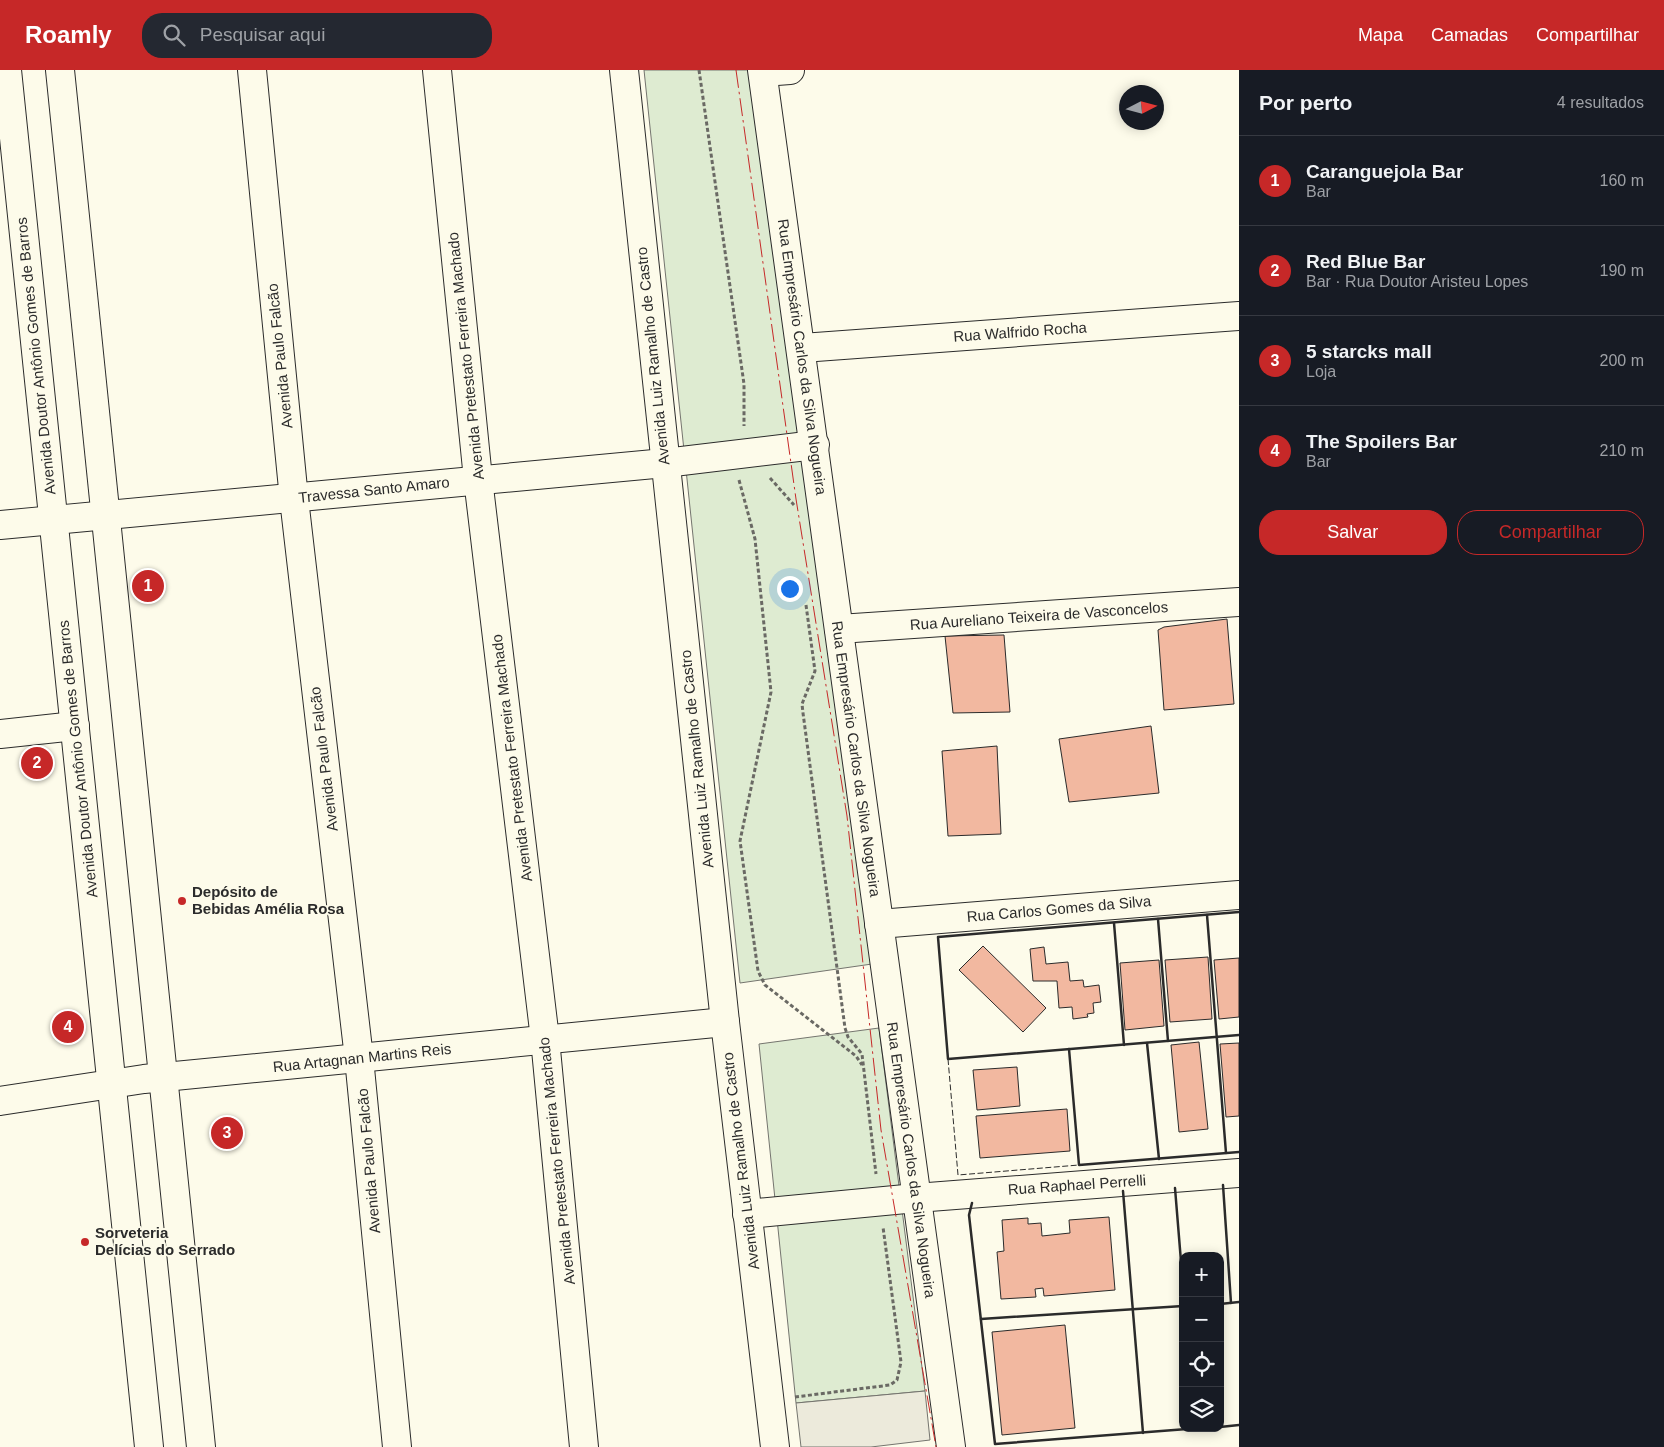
<!DOCTYPE html>
<html lang="pt">
<meta charset="utf-8">
<style>
:root{--surface:#171b24;--page:#242831;--text:#f1f3f6;--muted:#9ea1a6;--line:#363941;--accent:#c62828}
body{margin:0;font-family:Helvetica,sans-serif;background:var(--page);color:var(--text)}
.controls{position:absolute;right:15px;bottom:15px;display:grid;overflow:hidden;border-radius:10px;box-shadow:0 2px 12px #0003}
.controls button{width:45px;height:45px;display:grid;place-items:center;padding:0;border:0;border-bottom:1px solid var(--line);background:var(--surface);color:var(--text);font:25px sans-serif}
.compass{position:absolute;left:1119px;top:15px;width:45px;height:45px;border-radius:50%;background:var(--surface);box-shadow:0 2px 12px #0003;rotate:84deg}
.you{position:absolute;left:789px;top:518px;width:18px;height:18px;margin:-12px;border:4px solid #fff;border-radius:50%;background:#1a73e8;box-shadow:0 0 0 8px #1a73e833}
.badge{display:grid;place-items:center;width:32px;height:32px;border-radius:50%;background:var(--accent);color:#fff;font-size:16px;font-weight:700}
.pin{position:absolute;translate:-50% -50%;border:2px solid #fff;box-shadow:0 1px 5px #0006}
.list{margin:0;padding:0;list-style:none}
h2{display:flex;justify-content:space-between;align-items:center;height:65px;margin:0;padding:0 20px;font-size:21px}
h2 small{font-size:16px;font-weight:400;color:var(--muted)}
.list li{display:grid;grid-template-columns:32px 1fr auto;gap:15px;align-items:center;box-sizing:border-box;height:90px;padding:0 20px;border-top:1px solid var(--line)}
.list b{display:block;font-size:19px;white-space:nowrap}
.list p{margin:0;font-size:16px;white-space:nowrap;color:var(--muted)}
.list em{font-size:16px;font-style:normal;color:var(--muted)}
.actions{display:flex;gap:10px;padding:15px 20px}
.actions a{flex:1;padding:11px 0;border:1px solid var(--accent);border-radius:20px;text-align:center;font-size:18px;color:var(--accent)}
.actions .main{background:var(--accent);color:#fff}
.icon{flex:none;width:28px;height:28px;fill:none;stroke:currentColor;stroke-width:2;stroke-linecap:round;stroke-linejoin:round}
.map{position:relative;flex:none;width:1239px;height:1377px;overflow:hidden}
header{display:flex;align-items:center;gap:30px;box-sizing:border-box;height:70px;padding:0 25px;background:var(--accent);color:#fff}
header strong{font-size:24px}
nav{display:flex;gap:28px;margin-inline-start:auto;font-size:18px}
.search{width:350px;height:45px;background:var(--page);display:flex;align-items:center;gap:12px;box-sizing:border-box;padding:0 18px;border-radius:20px;color:var(--muted);font-size:19px}
main{display:flex}
aside{flex:1;background:var(--surface)}
.map>svg:first-child{display:block}
.green{fill:#deebd1;stroke:#74746e}
.parking{fill:#eceadb;stroke:#74746e}
.building{fill:#f2b8a0;stroke:#2b2b2b}
.lines{fill:none;stroke-linecap:round;stroke-linejoin:round}
.minor-casing{stroke:#2b2b2b;stroke-width:30}
.major-casing{stroke:#2b2b2b;stroke-width:30}
.path{stroke:#6a6964;stroke-width:3;stroke-dasharray:4 2.5;stroke-linecap:butt}
.minor{stroke:#fdfbea;stroke-width:28}
.major{stroke:#fdfbea;stroke-width:28}
.fence{stroke:#2b2b2b;stroke-width:1;stroke-dasharray:6 2.5;stroke-linecap:butt}
.wall{stroke:#2b2b2b;stroke-width:2.5}
.power{stroke:#c62828;stroke-width:1;stroke-dasharray:18 4 2.5 4;stroke-linecap:butt}
.poi-dot{fill:#c62828;stroke:#fdfbea;stroke-width:2}
.labels{text-anchor:middle;stroke-width:4;stroke-linejoin:round;paint-order:stroke}
.street-label{font-size:15px;fill:#2b2b2b;stroke:#fdfbea}
.poi-label{font-size:15px;font-weight:bold;fill:#2b2b2b;stroke:#fdfbea;text-anchor:start}
</style>
<header>
<strong>Roamly</strong>
<div class="search"><svg class="icon" aria-label="search" viewBox="0 0 24 24"><circle cx="10" cy="10" r="6"/><path d="M15 15l6 6"/></svg>Pesquisar aqui</div>
<nav><a>Mapa</a><a>Camadas</a><a>Compartilhar</a></nav>
</header>
<main>
<div class="map">
<svg width="1239" height="1377" viewBox="0 0 1239 1377">
<rect width="100%" height="100%" fill="#fdfbea"/>
<!-- green -->
<g class="green">
<polygon points="644,0 754,0 872,894 740,913"/>
<polygon points="879,958 925,1321 796,1333 759,974"/>
</g>
<!-- parking -->
<polygon class="parking" points="925,1321 930,1370 871,1377 801,1377 796,1333"/>
<!-- building -->
<g class="building">
<polygon points="1227,549 1234,634 1164,640 1158,560 1164,557"/>
<polygon points="1004,565 1010,642 953,643 945,566"/>
<polygon points="1151,656 1159,723 1069,732 1059,669"/>
<polygon points="997,676 1001,764 948,766 942,681"/>
<polygon points="983,876 1046,938 1023,962 959,900"/>
<polygon points="1044,877 1046,894 1068,892 1070,911 1083,910 1084,917 1099,915 1101,932 1093,933 1094,943 1087,944 1088,947 1073,949 1072,937 1059,938 1057,911 1033,911 1030,879"/>
<polygon points="1208,887 1212,949 1170,952 1165,890"/>
<polygon points="1239,888 1239,947 1219,949 1214,890"/>
<polygon points="1159,890 1164,956 1125,960 1120,893"/>
<polygon points="1199,972 1208,1059 1179,1062 1171,975"/>
<polygon points="1239,973 1239,1046 1226,1047 1220,974"/>
<polygon points="1017,997 1020,1036 977,1040 973,1000"/>
<polygon points="1067,1039 1070,1081 980,1088 976,1046"/>
<polygon points="1109,1147 1115,1220 1044,1226 1043,1218 1035,1219 1036,1227 1001,1229 997,1182 1004,1181 1002,1150 1028,1148 1028,1154 1041,1153 1042,1166 1070,1163 1069,1150"/>
<polygon points="1065,1255 1075,1358 1002,1365 992,1262"/>
</g>
<g class="lines">
<defs>
<g id="minor">
<polyline points="252,0 294,429 359,988 397,1377"/>
<polyline points="437,0 478,409 545,969 584,1377"/>
<polyline points="624,0 725,952 775,1377"/>
<polyline points="762,0 951,1377"/>
<polyline points="763,2 790,0"/>
<polyline points="802,278 1239,246"/>
<polyline points="0,455 665,393 815,375"/>
<polyline points="839,559 1239,532"/>
<polyline points="0,664 75,656"/>
<polyline points="879,854 1239,825"/>
<polyline points="0,1031 144,1009 725,952"/>
<polyline points="747,1144 916,1128 1239,1103"/>
</g>
<g id="major">
<polyline points="7,0 149,1377"/>
<polyline points="60,0 201,1377"/>
</g>
</defs>
<!-- minor casing -->
<use href="#minor" class="minor-casing"/>
<!-- major casing -->
<use href="#major" class="major-casing"/>
<!-- path -->
<g class="path">
<polyline points="699,0 744,314 744,356"/>
<polyline points="770,408 794,435"/>
<polyline points="739,410 755,469 771,622 740,771 758,901 765,915 856,986 862,995"/>
<polyline points="806,535 815,601 802,634 803,643 845,958 848,967 862,984 876,1104"/>
<polyline points="795,1327 890,1315 897,1310 901,1292 883,1157"/>
</g>
<!-- minor -->
<use href="#minor" class="minor"/>
<!-- major -->
<use href="#major" class="major"/>
<!-- fence -->
<polyline class="fence" points="948,989 958,1105 1079,1095"/>
<!-- wall -->
<g class="wall">
<polyline points="1239,842 938,867 948,989 1239,965"/>
<polyline points="1207,845 1226,1083"/>
<polyline points="1158,849 1168,971"/>
<polyline points="1114,853 1124,975"/>
<polyline points="1147,973 1159,1089"/>
<polyline points="1069,979 1079,1095 1239,1082"/>
<polyline points="1223,1115 1231,1233"/>
<polyline points="1175,1118 1183,1216"/>
<polyline points="1123,1121 1143,1363"/>
<polyline points="972,1133 969,1145 995,1374 1200,1358"/>
<polyline points="1220,1234 1239,1232"/>
<polyline points="981,1249 1183,1236"/>
<polyline points="1220,1357 1239,1355"/>
</g>
<!-- power -->
<polyline class="power" points="736,0 796,429 847,746 881,1060 936,1377"/>
</g>
<!-- markers -->
<g class="poi-dot">
<circle cx="182" cy="831" r="5"/>
<circle cx="85" cy="1172" r="5"/>
</g>
<g class="labels">
<!-- street labels -->
<g class="street-label">
<text transform="translate(1020 262) rotate(-4)" y="5">Rua Walfrido Rocha</text>
<text transform="translate(36 286) rotate(-96)" y="5">Avenida Doutor Antônio Gomes de Barros</text>
<text transform="translate(280 286) rotate(-96)" y="5">Avenida Paulo Falcão</text>
<text transform="translate(466 286) rotate(-96)" y="5">Avenida Pretestato Ferreira Machado</text>
<text transform="translate(653 286) rotate(-96)" y="5">Avenida Luiz Ramalho de Castro</text>
<text transform="translate(802 287) rotate(82)" y="5">Rua Empresário Carlos da Silva Nogueira</text>
<text transform="translate(374 420) rotate(-6)" y="5">Travessa Santo Amaro</text>
<text transform="translate(1039 546) rotate(-4)" y="5">Rua Aureliano Teixeira de Vasconcelos</text>
<text transform="translate(512 688) rotate(-97)" y="5">Avenida Pretestato Ferreira Machado</text>
<text transform="translate(78 689) rotate(-96)" y="5">Avenida Doutor Antônio Gomes de Barros</text>
<text transform="translate(324 689) rotate(-97)" y="5">Avenida Paulo Falcão</text>
<text transform="translate(697 689) rotate(-96)" y="5">Avenida Luiz Ramalho de Castro</text>
<text transform="translate(856 689) rotate(82)" y="5">Rua Empresário Carlos da Silva Nogueira</text>
<text transform="translate(1059 839) rotate(-5)" y="5">Rua Carlos Gomes da Silva</text>
<text transform="translate(362 988) rotate(-6)" y="5">Rua Artagnan Martins Reis</text>
<text transform="translate(911 1090) rotate(82)" y="5">Rua Empresário Carlos da Silva Nogueira</text>
<text transform="translate(369 1091) rotate(-95)" y="5">Avenida Paulo Falcão</text>
<text transform="translate(557 1091) rotate(-96)" y="5">Avenida Pretestato Ferreira Machado</text>
<text transform="translate(741 1091) rotate(-97)" y="5">Avenida Luiz Ramalho de Castro</text>
<text transform="translate(1077 1115) rotate(-4)" y="5">Rua Raphael Perrelli</text>
</g>
<!-- poi labels -->
<g class="poi-label">
<text x="192" y="827">Depósito de<tspan x="192" dy="17">Bebidas Amélia Rosa</tspan></text>
<text x="95" y="1168">Sorveteria<tspan x="95" dy="17">Delícias do Serrado</tspan></text>
</g>
</g>
</svg>
<div class="controls">
<button>+</button>
<button>−</button>
<button><svg class="icon" aria-label="locate" viewBox="0 0 24 24"><circle cx="12" cy="12" r="6"/><path d="M12 2v4M12 18v4M2 12h4M18 12h4"/></svg></button>
<button><svg class="icon" aria-label="layers" viewBox="0 0 24 24"><path d="M12 4l9 5-9 5-9-5zM3 14l9 5 9-5"/></svg></button>
</div>
<svg class="compass" viewBox="-18 -18 36 36"><path d="M0-13l5 13h-10z" fill="#e53935"/><path d="M0 13l5-13h-10z" fill="#9ea1a6"/></svg>
<div class="you"></div>
<div class="pin badge" style="left:148px;top:516px">1</div>
<div class="pin badge" style="left:37px;top:693px">2</div>
<div class="pin badge" style="left:227px;top:1063px">3</div>
<div class="pin badge" style="left:68px;top:957px">4</div>
</div>
<aside>
<h2>Por perto<small>4 resultados</small></h2>
<ul class="list">
<li><span class="badge">1</span><div><b>Caranguejola Bar</b><p>Bar</p></div><em>160 m</em></li>
<li><span class="badge">2</span><div><b>Red Blue Bar</b><p>Bar · Rua Doutor Aristeu Lopes</p></div><em>190 m</em></li>
<li><span class="badge">3</span><div><b>5 starcks mall</b><p>Loja</p></div><em>200 m</em></li>
<li><span class="badge">4</span><div><b>The Spoilers Bar</b><p>Bar</p></div><em>210 m</em></li>
</ul>
<div class="actions"><a class="main">Salvar</a><a>Compartilhar</a></div>
</aside>
</main>
